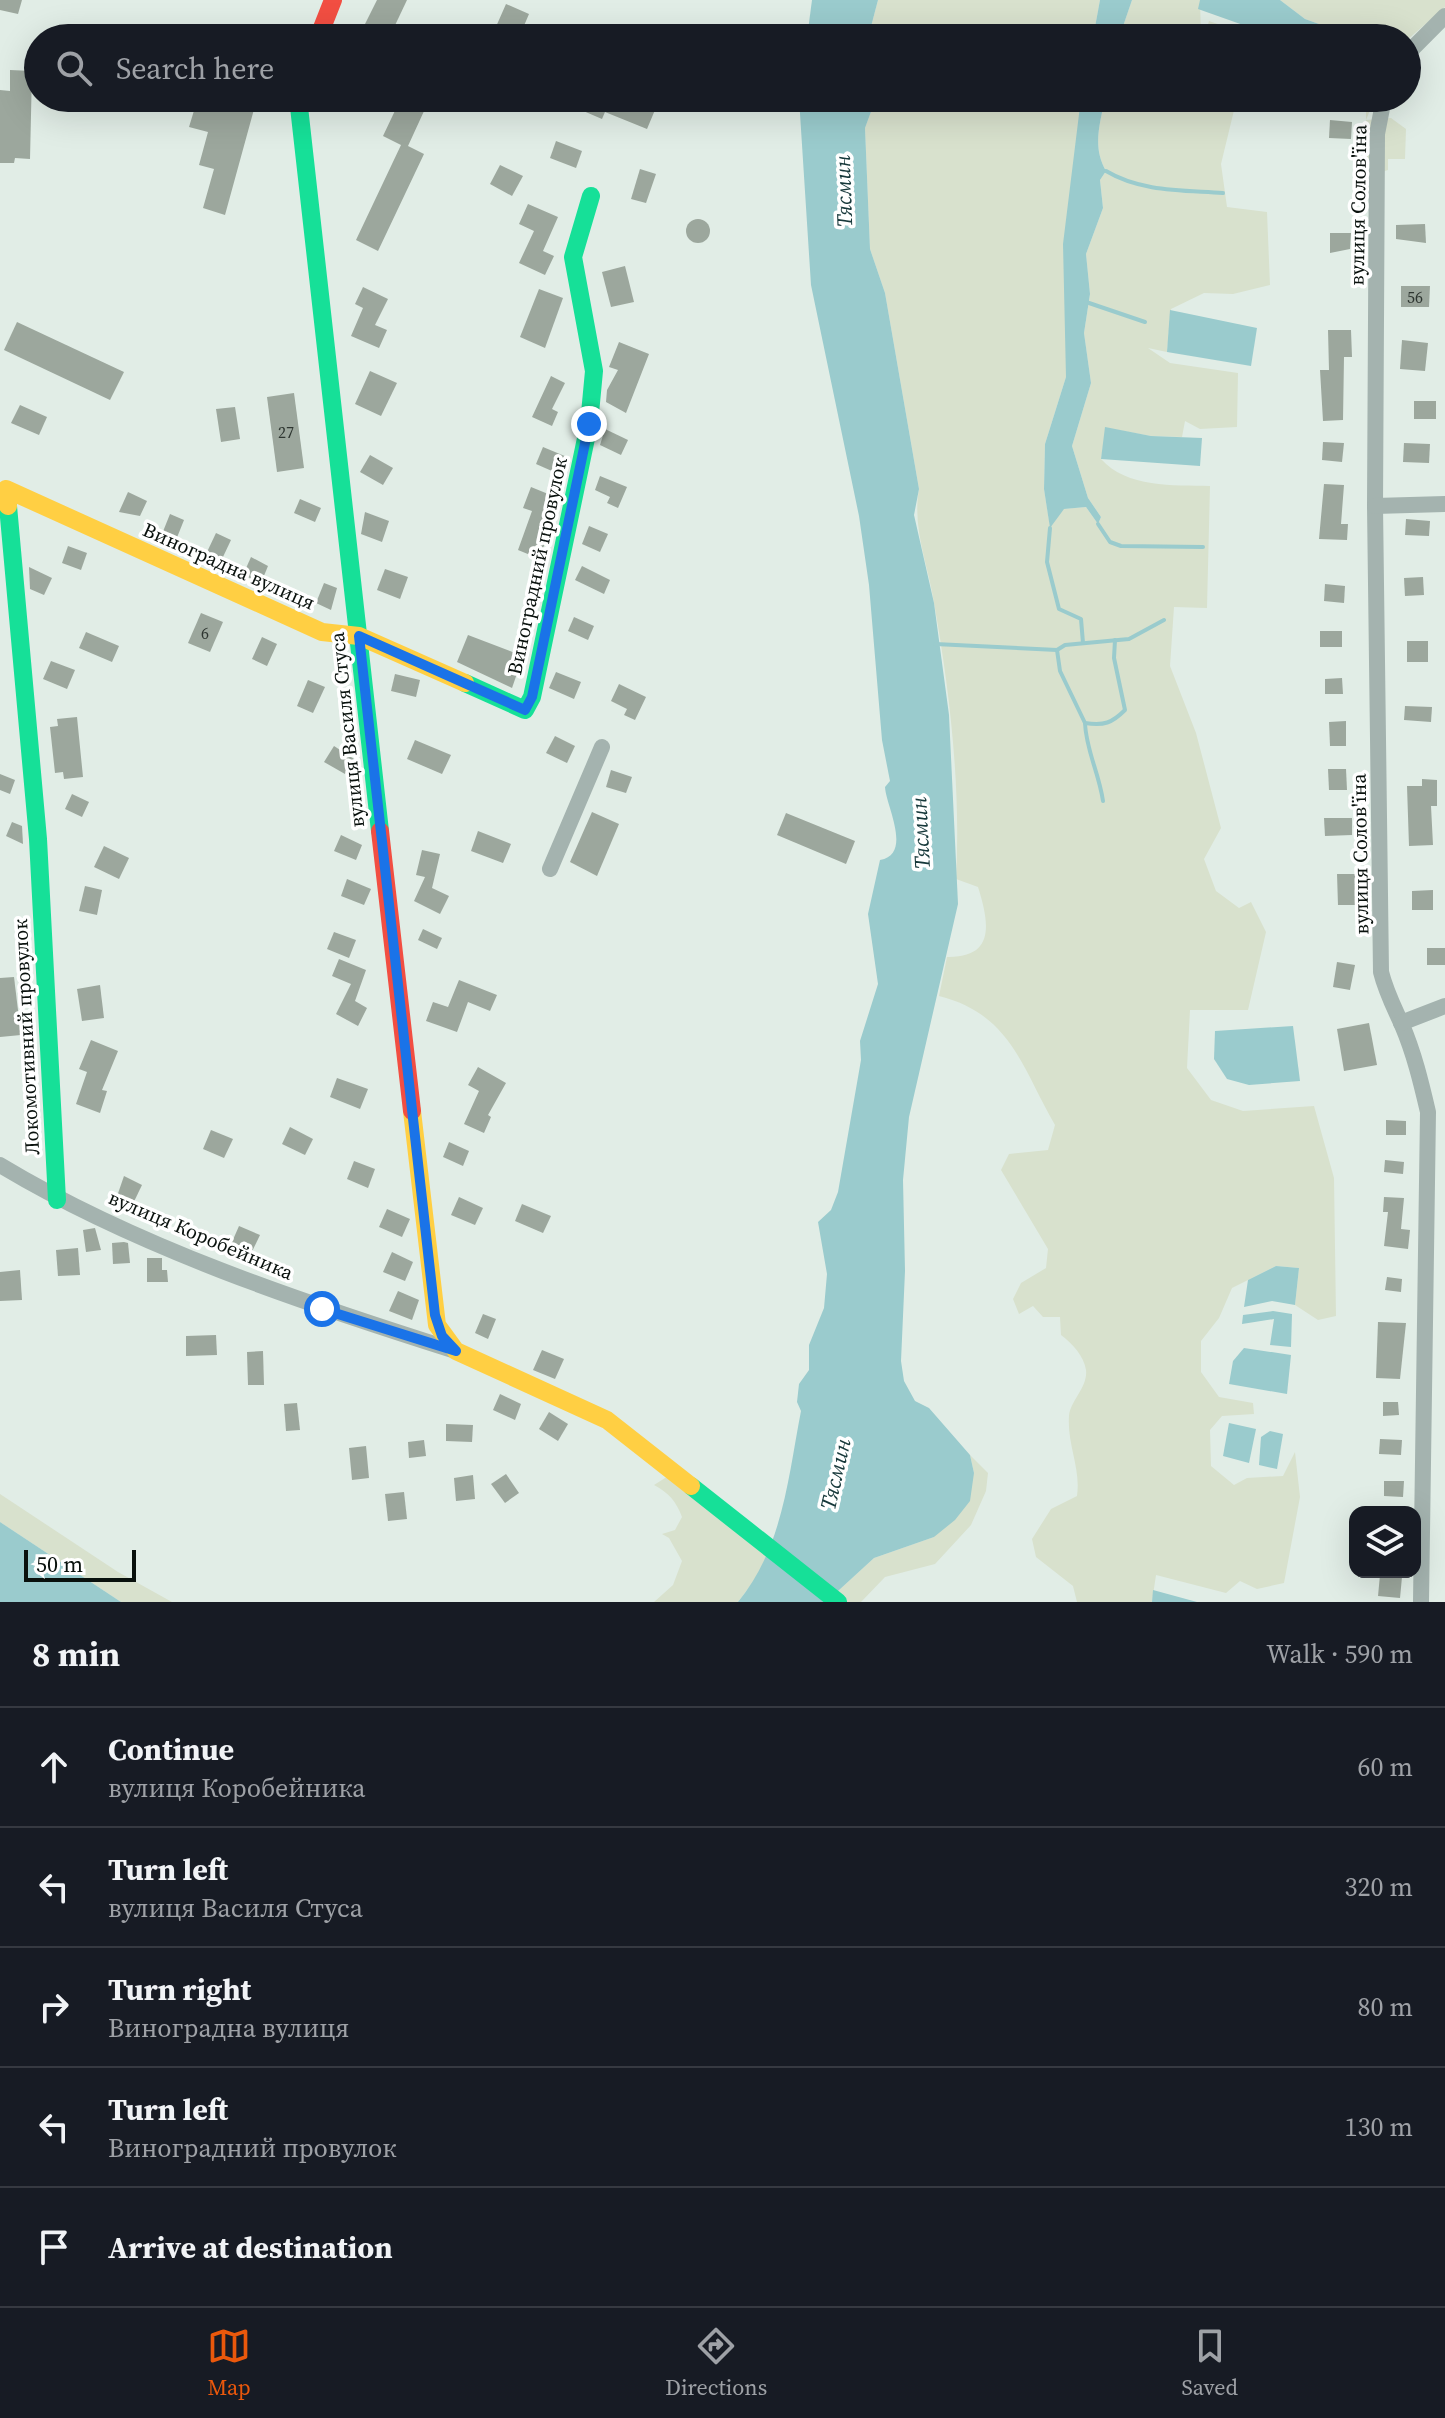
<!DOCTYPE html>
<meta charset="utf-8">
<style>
:root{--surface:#171b24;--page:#242831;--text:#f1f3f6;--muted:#9ea1a6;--line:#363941;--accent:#ea580c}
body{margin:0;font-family:"Source Serif 4",serif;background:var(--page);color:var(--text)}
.controls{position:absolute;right:24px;bottom:24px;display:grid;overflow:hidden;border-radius:16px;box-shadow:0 8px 32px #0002}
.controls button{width:72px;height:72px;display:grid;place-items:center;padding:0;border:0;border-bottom:2px solid var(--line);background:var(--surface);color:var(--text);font:40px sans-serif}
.scale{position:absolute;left:24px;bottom:20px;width:112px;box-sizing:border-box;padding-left:8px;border:4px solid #09110d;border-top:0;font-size:22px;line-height:28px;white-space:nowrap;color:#09110d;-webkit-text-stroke:6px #fff;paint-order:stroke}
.stop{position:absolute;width:24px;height:24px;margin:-18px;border:6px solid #1a73e8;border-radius:50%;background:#fff}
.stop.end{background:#1a73e8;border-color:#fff;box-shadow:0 2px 8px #0008}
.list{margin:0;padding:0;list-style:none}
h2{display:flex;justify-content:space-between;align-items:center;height:104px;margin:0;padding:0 32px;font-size:34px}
h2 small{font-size:26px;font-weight:400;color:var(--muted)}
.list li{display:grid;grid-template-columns:52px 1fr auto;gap:24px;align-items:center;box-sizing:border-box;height:120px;padding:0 32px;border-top:2px solid var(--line)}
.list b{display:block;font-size:30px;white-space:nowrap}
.list p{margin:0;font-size:26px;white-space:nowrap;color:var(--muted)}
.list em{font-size:26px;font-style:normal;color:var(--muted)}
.icon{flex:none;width:44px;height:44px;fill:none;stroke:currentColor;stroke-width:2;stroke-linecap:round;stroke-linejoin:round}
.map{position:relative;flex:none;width:1445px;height:1602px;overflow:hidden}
.search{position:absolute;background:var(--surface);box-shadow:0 8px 32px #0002;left:24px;right:24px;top:24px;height:88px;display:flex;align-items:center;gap:20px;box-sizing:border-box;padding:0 28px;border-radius:44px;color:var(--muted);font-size:30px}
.sheet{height:704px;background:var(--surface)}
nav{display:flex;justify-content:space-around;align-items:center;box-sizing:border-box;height:112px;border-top:2px solid var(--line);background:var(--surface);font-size:22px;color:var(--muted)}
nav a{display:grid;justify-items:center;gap:4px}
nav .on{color:var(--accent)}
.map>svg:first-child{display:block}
.green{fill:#d8e1cd}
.water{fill:#9acbcd}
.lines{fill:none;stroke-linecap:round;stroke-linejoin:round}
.stream{stroke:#9acbcd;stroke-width:4}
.building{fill:#9ca79d}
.street{stroke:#a4b3af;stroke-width:16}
.fast{stroke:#16e098;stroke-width:18}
.slow{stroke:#ffcf43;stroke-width:18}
.jam{stroke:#f24e42;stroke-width:18}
.route{stroke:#1a73e8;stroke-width:10}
.labels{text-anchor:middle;stroke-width:7;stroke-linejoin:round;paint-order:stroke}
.number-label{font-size:16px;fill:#2e3631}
.street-label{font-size:20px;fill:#09110d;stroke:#fff}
.water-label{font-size:22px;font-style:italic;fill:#16383a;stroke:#fff}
</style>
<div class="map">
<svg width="1445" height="1602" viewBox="0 0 1445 1602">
<rect width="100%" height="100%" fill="#e1ede6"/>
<!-- green -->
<g class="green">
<polygon points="878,0 1100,0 1093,38 868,38"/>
<polygon points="1132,0 1200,0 1201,38 1119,38"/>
<polygon points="1280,0 1445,0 1445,7 1407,40 1358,38 1305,19"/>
<polygon points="1209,21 1259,38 1204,38"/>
<path d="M876,98H1081L1066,284V377L1045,444L1044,489L1050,526L1063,509L1086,507L1098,524L1101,517L1088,498L1072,446L1091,383L1084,333L1090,294L1086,254L1103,208L1100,180L1106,171C1092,147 1100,124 1105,98H1237L1221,164L1227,207L1267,212L1270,285L1233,294L1204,293L1171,309L1167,352L1148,348L1170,363L1238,373L1237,427L1200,429L1185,421L1182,437L1151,436L1106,428L1101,459C1127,488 1173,485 1210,486L1207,608L1174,607L1170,666L1196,733L1221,828L1204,859L1216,891L1239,908L1251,902L1266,932L1248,1010H1190L1187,1068L1211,1100L1243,1111L1314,1106L1334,1178L1336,1316L1318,1320L1295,1305L1299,1268L1276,1266L1232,1288L1219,1318L1201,1341V1372L1219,1397L1253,1403L1254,1414L1222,1416L1210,1430L1211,1466L1234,1485L1247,1478L1283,1476L1295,1452L1300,1497L1284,1583L1257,1589L1240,1581L1226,1593L1156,1575L1152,1602H1077L1073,1586L1036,1557L1032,1539L1051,1509L1077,1496C1081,1468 1067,1445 1069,1416C1070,1401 1088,1387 1086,1370C1084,1356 1072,1343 1061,1335L1060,1317H1043L1033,1306L1019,1314L1013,1299L1021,1283L1046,1268L1048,1249L1001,1170L1009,1154L1048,1150L1055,1125C1022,1068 1011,1014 939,996L947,957C996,958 989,922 978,887L956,879C961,789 950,692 934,603C928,564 912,529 919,489L885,293L870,249L865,128Z"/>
<polygon points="1366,98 1375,98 1366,120 1391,118 1406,129 1405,159 1388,159 1388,170 1366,177"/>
<polygon points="970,1455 988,1473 986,1491 971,1525 935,1564 885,1577 861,1602 826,1602 874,1558 934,1537 974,1473"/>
<path d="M673,1473L770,1547L759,1574L738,1602H654L673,1585L682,1561L669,1538L662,1534L675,1530L682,1517C676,1501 669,1493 654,1485Z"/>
<polygon points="0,1494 118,1572 172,1602 121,1602 0,1522"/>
</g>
<!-- water -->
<g class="water">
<polygon points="812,0 878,0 868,38 807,38"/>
<polygon points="1100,0 1132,0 1119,38 1093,38"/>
<polygon points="1200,0 1280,0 1305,19 1358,38 1280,38 1198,9"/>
<path d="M799,98H876L865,128L870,249L885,293L919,489L914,515L934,603L949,715L958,904L909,1117L903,1180L905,1271L901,1361L904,1381L915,1401L929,1408L970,1455L974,1473L970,1501L955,1520L934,1537L874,1558L826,1602H738C783,1547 788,1478 801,1411L797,1402L799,1384L809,1370V1345L824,1308L827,1274L818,1222L831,1210L838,1192L861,1060L860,1041L878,984L868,914L880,860C913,854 886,806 885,787L890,781L882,740L869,585L859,516L811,285Z"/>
<path d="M1081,98H1105C1100,124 1092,147 1106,171L1100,180L1103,208L1086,254L1090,294L1084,333L1091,383L1072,446L1088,498L1101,517L1098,524L1086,507L1064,509L1050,528L1044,489L1045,444L1066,377L1063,244Z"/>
<polygon points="1170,310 1257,328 1251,366 1167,352"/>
<polygon points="1105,427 1151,436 1202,438 1200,466 1101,459"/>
<polygon points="1293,1026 1300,1081 1249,1085 1227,1079 1214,1059 1215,1031"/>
<polygon points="1276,1266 1299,1268 1295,1305 1272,1301 1244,1307 1248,1280"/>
<polygon points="1273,1311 1292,1314 1291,1347 1270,1345 1274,1319 1242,1324 1243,1315"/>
<polygon points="1244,1348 1291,1355 1287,1394 1229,1384 1233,1361"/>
<polygon points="1229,1423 1256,1429 1249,1463 1223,1456"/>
<polygon points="1270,1431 1283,1434 1277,1469 1259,1465 1261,1437"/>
<polygon points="0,1522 121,1602 0,1602"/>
<polygon points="1153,1590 1197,1602 1152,1602"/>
</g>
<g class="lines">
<!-- stream -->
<g class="stream">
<path d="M1106,171C1141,192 1183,190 1223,193"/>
<polyline points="1089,303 1145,322"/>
<polyline points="1098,524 1110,542 1121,546 1203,547"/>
<polyline points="1050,528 1047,562 1059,609 1081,619 1083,643"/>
<polyline points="935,644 1057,650 1065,645 1129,639 1164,620"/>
<path d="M1057,650L1060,671L1085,723C1104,726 1112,723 1125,710L1114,658L1115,640"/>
<path d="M1085,723C1086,750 1099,773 1103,801"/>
</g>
</g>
<!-- building -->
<g class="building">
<polygon points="0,0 22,0 18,14 0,10"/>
<polygon points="377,0 407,0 389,38 358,38"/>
<polygon points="506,4 529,14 523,28 547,38 491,38"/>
<polygon points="10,70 32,71 30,159 15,158 14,163 0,163 0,90 10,91"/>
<polygon points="227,98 256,102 225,215 203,208 214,169 199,165 208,132 189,127 196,104 223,111"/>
<polygon points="401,98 430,98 408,146 424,154 378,251 356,240 401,145 383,136"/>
<polygon points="553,98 660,98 647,129 605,112 602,119"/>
<polygon points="1330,120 1352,122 1351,139 1329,138"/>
<polygon points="556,141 582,151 576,168 550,158"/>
<polygon points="500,165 523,176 512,196 490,184"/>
<polygon points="640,169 656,174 646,203 631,199"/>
<polygon points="528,204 558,217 543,251 554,256 545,275 519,263 534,231 519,224"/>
<circle cx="698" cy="231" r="12"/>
<polygon points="1425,224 1426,243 1396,239 1396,225"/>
<polygon points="1330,233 1351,233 1350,249 1330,253"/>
<polygon points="625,266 634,302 611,307 602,272"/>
<polygon points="1401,286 1430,286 1429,307 1401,307"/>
<polygon points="363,287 388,299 375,325 387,330 379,348 351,336 363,308 355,304"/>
<polygon points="539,289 563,298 545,348 520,337"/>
<polygon points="17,322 124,372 110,400 4,350"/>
<polygon points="1328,330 1351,330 1352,357 1344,357 1343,420 1323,421 1320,370 1329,370"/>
<polygon points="1402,340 1428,343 1425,371 1400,369"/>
<polygon points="619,342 649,354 626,413 606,402 607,390 618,370 609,367"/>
<polygon points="370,371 397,383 381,416 355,404"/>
<polygon points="551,376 565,383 552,409 558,412 552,426 532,417"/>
<polygon points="294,393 304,468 277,472 267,397"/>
<rect x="1414" y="401" width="22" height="18"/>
<polygon points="20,405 47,417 39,435 11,423"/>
<polygon points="235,407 240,439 221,442 216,409"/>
<polygon points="605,429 628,440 621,455 600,445"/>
<polygon points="1323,442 1344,443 1342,462 1322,460"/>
<polygon points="1404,443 1430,444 1429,463 1403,462"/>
<polygon points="543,447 567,457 561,475 536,464"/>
<polygon points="370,455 393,468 383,485 360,472"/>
<polygon points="600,476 627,487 618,508 607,503 610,497 595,490"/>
<polygon points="1324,484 1344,485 1341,524 1348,524 1347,540 1319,539"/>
<polygon points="531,487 558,498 540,559 518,550 532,511 523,508"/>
<polygon points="128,492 147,501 140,516 119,512"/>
<polygon points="300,499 321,508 315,522 294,513"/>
<polygon points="365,512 389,521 382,542 361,534"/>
<polygon points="170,514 184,520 176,540 162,534"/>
<polygon points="1406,519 1430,521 1429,536 1405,535"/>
<polygon points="589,526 608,534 600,552 582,544"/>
<polygon points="216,533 231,540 222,559 207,552"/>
<polygon points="68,546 87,553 81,570 62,563"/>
<polygon points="251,557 268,566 261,583 243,575"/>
<polygon points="582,566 610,580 604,594 575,580"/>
<polygon points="29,567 52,578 44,595 30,589"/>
<polygon points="385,569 408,577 400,599 377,590"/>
<polygon points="1423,577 1424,595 1405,596 1404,578"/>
<polygon points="324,583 337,588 331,610 316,603"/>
<polygon points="1325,584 1345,586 1344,603 1324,601"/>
<polygon points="201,613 223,622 210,652 188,643"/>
<polygon points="574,617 594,626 588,640 568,631"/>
<rect x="1320" y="631" width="22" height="16"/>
<polygon points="86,632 119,646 112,662 79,648"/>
<polygon points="468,635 523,656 512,688 457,662"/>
<polygon points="262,637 277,644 267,666 252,659"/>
<rect x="1407" y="641" width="21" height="21"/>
<polygon points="51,661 75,670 67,689 43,679"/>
<polygon points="556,672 581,682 574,699 549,688"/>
<polygon points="395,674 420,680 416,697 391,691"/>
<polygon points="1342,678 1343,694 1325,694 1325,679"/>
<polygon points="308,680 325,687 313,713 297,706"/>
<polygon points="619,684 646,697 635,720 624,715 627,709 611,701"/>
<polygon points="1405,706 1432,707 1431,722 1404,720"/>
<polygon points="77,717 83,777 64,779 63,772 55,773 50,727 58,726 57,719"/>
<polygon points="1346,721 1346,746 1330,746 1329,722"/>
<polygon points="555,736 575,746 567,763 546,753"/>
<polygon points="415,740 451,755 442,774 407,759"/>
<polygon points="334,746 354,759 345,774 324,762"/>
<polygon points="1328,769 1346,769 1347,790 1329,790"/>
<polygon points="611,770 632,777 626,793 606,787"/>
<polygon points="0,774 15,780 10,794 0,790"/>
<polygon points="1422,779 1437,780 1437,806 1431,806 1433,845 1409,846 1407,786 1422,786"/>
<polygon points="72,794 89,802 82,817 65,809"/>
<polygon points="592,812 619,824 597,876 570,862"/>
<polygon points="786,813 855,841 846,864 777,835"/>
<polygon points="1324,818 1352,818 1352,835 1325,836"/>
<polygon points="12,822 22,826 23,844 6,836"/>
<polygon points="478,831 511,844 503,863 471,851"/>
<polygon points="341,835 362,845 356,860 334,851"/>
<polygon points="104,846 129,858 119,879 94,867"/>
<polygon points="422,850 440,854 432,888 449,896 440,914 414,901 425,877 416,875"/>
<polygon points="1337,874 1358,874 1358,905 1338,905"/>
<polygon points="347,879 371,889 364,905 341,896"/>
<polygon points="85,886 102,890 97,915 79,911"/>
<polygon points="1433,890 1433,910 1412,910 1412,891"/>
<polygon points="423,929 442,938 437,949 418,940"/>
<polygon points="334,932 356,940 349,958 327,949"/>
<rect x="1427" y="948" width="18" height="17"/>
<polygon points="339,959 366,970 355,1001 367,1008 358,1026 336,1014 351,984 332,976"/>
<polygon points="1337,962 1355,965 1350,990 1333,987"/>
<polygon points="14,977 21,1035 0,1037 0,978"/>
<polygon points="459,980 497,995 490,1011 468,1002 457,1032 426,1021 433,1002 448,1007"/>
<polygon points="100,985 104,1018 82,1021 77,989"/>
<polygon points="1369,1023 1377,1065 1344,1071 1337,1029"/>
<polygon points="91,1040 118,1051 102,1090 107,1091 100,1113 76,1104 87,1072 79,1069"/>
<polygon points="478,1067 506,1083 488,1115 491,1117 484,1133 464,1124 479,1091 468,1085"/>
<polygon points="337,1078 368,1089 360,1109 330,1097"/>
<polygon points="1386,1120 1406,1121 1406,1135 1386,1135"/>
<polygon points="290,1127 313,1139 305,1155 282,1144"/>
<polygon points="211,1130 233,1139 224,1158 203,1149"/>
<polygon points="449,1142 469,1151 463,1166 443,1157"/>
<polygon points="1385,1160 1404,1162 1403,1174 1384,1172"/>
<polygon points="354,1161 375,1169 368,1188 347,1179"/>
<polygon points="124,1176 142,1185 129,1212 114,1205"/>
<polygon points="459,1197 483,1208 475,1225 451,1215"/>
<polygon points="1384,1197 1404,1198 1401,1229 1410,1230 1408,1249 1384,1246 1388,1212 1383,1212"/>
<polygon points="522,1204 551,1216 543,1233 515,1221"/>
<polygon points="387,1209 410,1219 402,1237 379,1227"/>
<polygon points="239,1226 260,1235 248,1260 228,1251"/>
<polygon points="95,1228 101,1250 86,1252 83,1230"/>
<polygon points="124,1242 128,1243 130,1263 113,1264 112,1243"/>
<polygon points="78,1248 80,1275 58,1276 56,1250"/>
<polygon points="392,1252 413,1262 405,1281 383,1272"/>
<polygon points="147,1258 162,1258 162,1270 167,1270 168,1282 147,1282"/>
<polygon points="20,1270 22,1300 0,1301 0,1272"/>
<polygon points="1387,1277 1402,1279 1401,1292 1385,1290"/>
<polygon points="398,1291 419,1300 412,1320 389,1311"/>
<polygon points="483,1314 496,1319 488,1339 475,1333"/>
<polygon points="1378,1322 1406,1323 1400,1379 1376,1378"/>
<polygon points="216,1335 217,1355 186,1356 186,1336"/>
<polygon points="542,1350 564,1359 555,1379 533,1370"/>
<polygon points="263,1351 264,1385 248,1385 247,1352"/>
<polygon points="500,1394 521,1404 515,1420 493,1410"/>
<polygon points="1383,1402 1398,1402 1399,1415 1383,1416"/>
<polygon points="297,1403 300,1430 286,1431 284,1404"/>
<polygon points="549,1412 568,1424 558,1441 539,1429"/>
<polygon points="446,1424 473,1425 472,1442 446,1441"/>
<polygon points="1380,1439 1402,1440 1401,1455 1379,1454"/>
<polygon points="424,1440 426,1456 409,1458 408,1442"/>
<polygon points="366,1446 369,1478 352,1480 349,1448"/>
<polygon points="506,1474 519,1493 505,1503 491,1484"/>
<polygon points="473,1475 475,1499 456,1501 454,1478"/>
<polygon points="1384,1481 1404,1481 1403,1497 1384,1496"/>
<polygon points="404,1492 407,1519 388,1521 385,1494"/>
<polygon points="1380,1575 1402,1577 1400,1598 1378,1596"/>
</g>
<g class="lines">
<!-- street -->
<g class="street">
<polyline points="1407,54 1445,16"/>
<path d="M1384,98L1377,134L1375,506L1381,972C1386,992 1394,1007 1402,1025C1414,1053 1421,1082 1428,1112L1421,1602"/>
<polyline points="1375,506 1445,504"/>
<polyline points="550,869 602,747"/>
<polyline points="1401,1023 1445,1006"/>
<path d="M0,1165C136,1247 304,1303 456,1351"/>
</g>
<!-- fast -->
<g class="fast">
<polyline points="298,98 380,831"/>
<polyline points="8,506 38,839 57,1200"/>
<polyline points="465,683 525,710 532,697 589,424 594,371 573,257 591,196"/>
<polyline points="691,1486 838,1602"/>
</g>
<!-- slow -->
<g class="slow">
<polyline points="8,506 6,489 322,632 359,636 465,683"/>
<polyline points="412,1111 437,1325 456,1351 607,1420 691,1486"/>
</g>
<!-- jam -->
<g class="jam">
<polyline points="318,38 333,0"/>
<polyline points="380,831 412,1111"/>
</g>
</g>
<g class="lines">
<!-- route -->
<polyline class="route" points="322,1309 456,1351 442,1336 435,1315 359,636 525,710 532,697 589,424"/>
</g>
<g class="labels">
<!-- number labels -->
<g class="number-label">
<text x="1415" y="303">56</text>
<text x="286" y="438">27</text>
<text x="205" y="639">6</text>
</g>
<!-- street labels -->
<g class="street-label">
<text transform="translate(1358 205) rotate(-89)" y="7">вулиця Солов'їна</text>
<text transform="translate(229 566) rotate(24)" y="7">Виноградна вулиця</text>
<text transform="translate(537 566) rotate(-78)" y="7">Виноградний провулок</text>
<text transform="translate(347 730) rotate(-96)" y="7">вулиця Василя Стуса</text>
<text transform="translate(1360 854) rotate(-91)" y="7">вулиця Солов'їна</text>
<text transform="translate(26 1037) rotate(-93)" y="7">Локомотивний провулок</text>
<text transform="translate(201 1235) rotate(23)" y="7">вулиця Коробейника</text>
</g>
<!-- water labels -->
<g class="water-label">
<text transform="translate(843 191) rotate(-92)" y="8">Тясмин</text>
<text transform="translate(920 833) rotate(-93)" y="8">Тясмин</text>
<text transform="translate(835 1474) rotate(-77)" y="8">Тясмин</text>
</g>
</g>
</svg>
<div class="controls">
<button><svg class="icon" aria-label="layers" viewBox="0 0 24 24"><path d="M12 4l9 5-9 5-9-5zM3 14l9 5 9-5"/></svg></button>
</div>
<div class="scale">50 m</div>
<div class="stop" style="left:322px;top:1309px"></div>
<div class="stop end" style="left:589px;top:424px"></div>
<div class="search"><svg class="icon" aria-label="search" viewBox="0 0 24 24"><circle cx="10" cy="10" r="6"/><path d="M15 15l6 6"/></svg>Search here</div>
</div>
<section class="sheet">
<h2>8 min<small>Walk · 590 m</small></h2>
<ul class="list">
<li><svg class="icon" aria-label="ahead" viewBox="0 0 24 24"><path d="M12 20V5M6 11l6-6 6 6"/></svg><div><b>Continue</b><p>вулиця Коробейника</p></div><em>60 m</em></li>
<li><svg class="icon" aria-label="left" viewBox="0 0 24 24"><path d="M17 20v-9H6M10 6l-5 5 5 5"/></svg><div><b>Turn left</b><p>вулиця Василя Стуса</p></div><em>320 m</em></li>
<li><svg class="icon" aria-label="right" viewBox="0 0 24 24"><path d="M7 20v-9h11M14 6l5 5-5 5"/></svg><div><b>Turn right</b><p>Виноградна вулиця</p></div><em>80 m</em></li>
<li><svg class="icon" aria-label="left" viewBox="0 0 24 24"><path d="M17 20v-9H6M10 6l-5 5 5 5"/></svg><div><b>Turn left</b><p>Виноградний провулок</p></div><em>130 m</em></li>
<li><svg class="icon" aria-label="arrive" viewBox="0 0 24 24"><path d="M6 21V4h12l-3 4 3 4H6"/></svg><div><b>Arrive at destination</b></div></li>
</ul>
</section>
<nav>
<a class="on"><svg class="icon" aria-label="map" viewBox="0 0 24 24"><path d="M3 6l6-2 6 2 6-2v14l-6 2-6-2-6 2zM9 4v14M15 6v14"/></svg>Map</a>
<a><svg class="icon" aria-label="directions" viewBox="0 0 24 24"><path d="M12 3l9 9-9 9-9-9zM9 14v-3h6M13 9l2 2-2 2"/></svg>Directions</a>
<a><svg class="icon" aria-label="saved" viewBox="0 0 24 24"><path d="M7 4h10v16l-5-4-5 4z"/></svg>Saved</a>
</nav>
